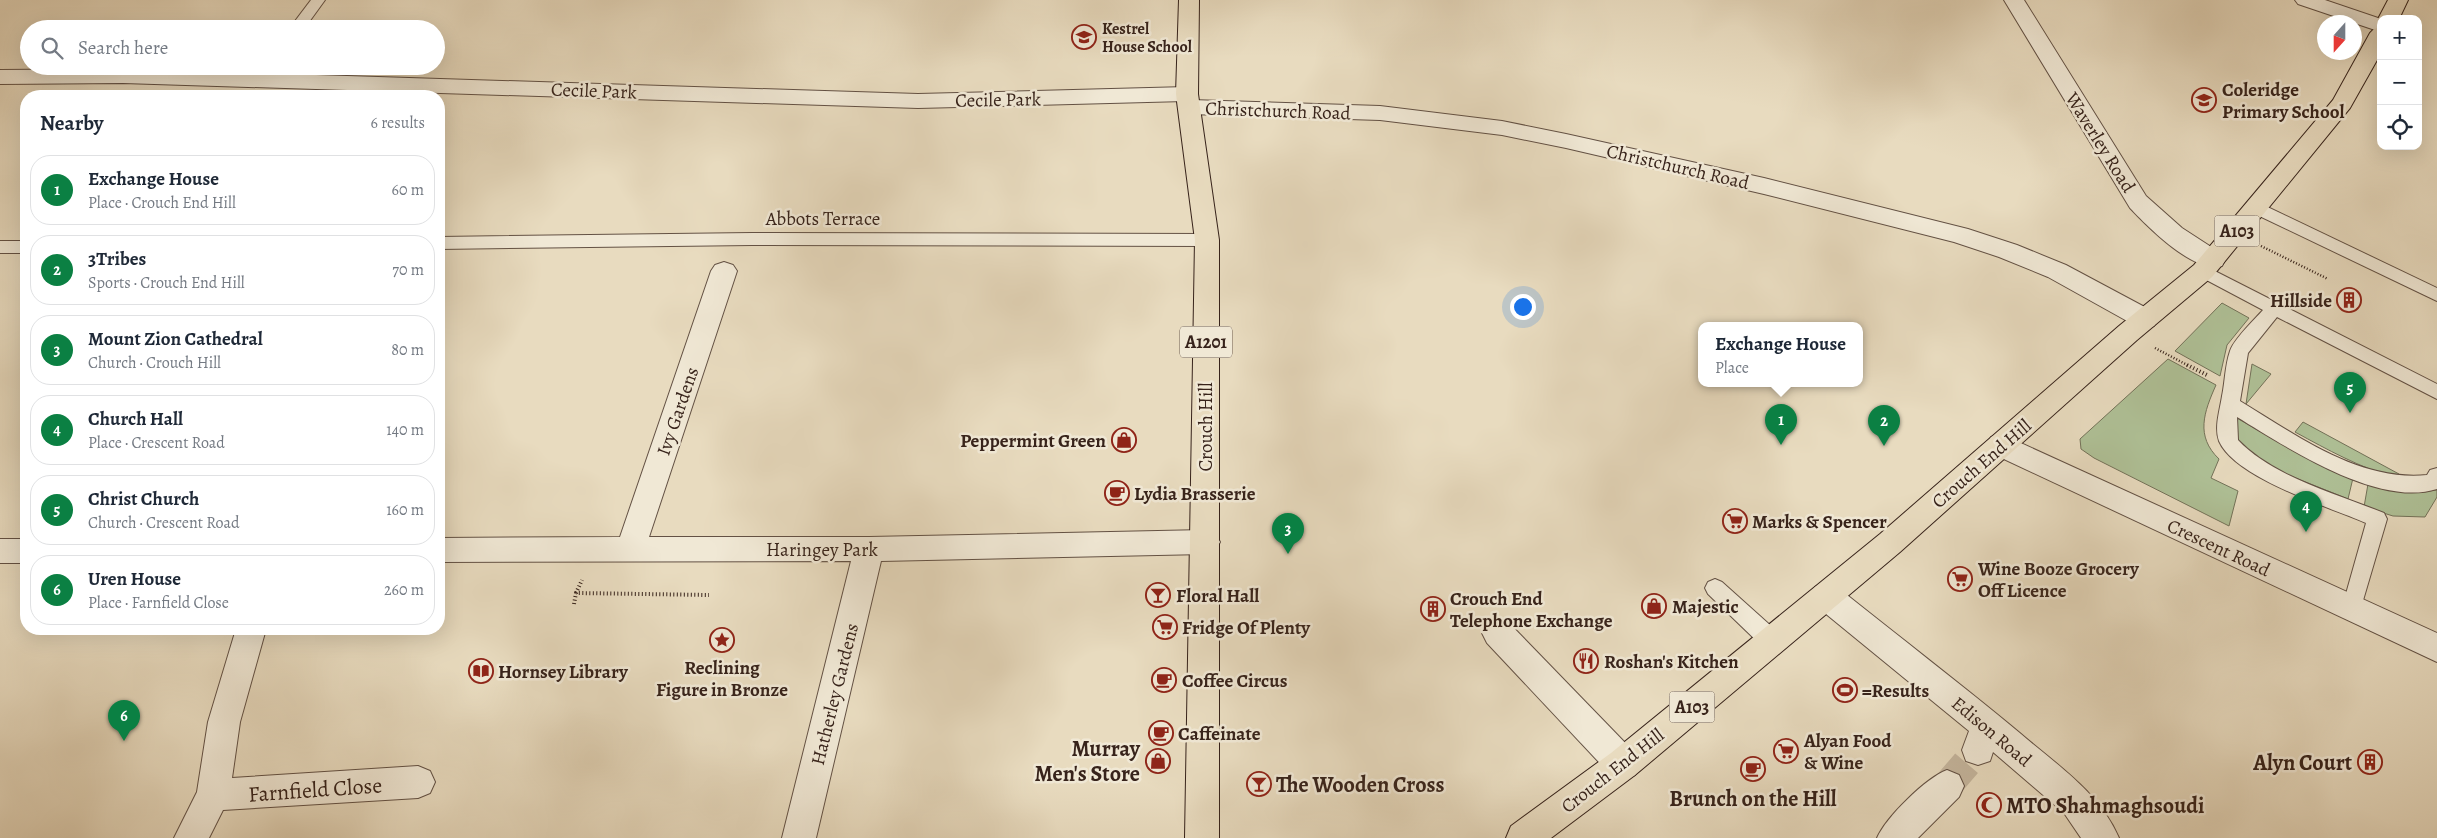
<!DOCTYPE html>
<meta charset="utf-8">
<style>
:root{--surface:#fff;--page:#f6f6f7;--text:#1f2937;--muted:#747a83;--line:#e0e1e3;--accent:#0b8043}
body{margin:0;font-family:Alegreya,serif;background:var(--page);color:var(--text)}
.controls{position:absolute;right:15px;top:15px;display:grid;overflow:hidden;border-radius:10px;box-shadow:0 5px 20px #0002}
.controls button{width:45px;height:45px;display:grid;place-items:center;padding:0;border:0;border-bottom:1px solid var(--line);background:var(--surface);color:var(--text);font:25px sans-serif}
.compass{position:absolute;left:2317px;top:15px;width:45px;height:45px;border-radius:50%;background:var(--surface);box-shadow:0 5px 20px #0002;rotate:201deg}
.you{position:absolute;left:1522px;top:306px;width:18px;height:18px;margin:-12px;border:4px solid #fff;border-radius:50%;background:#1a73e8;box-shadow:0 0 0 8px #1a73e833}
.badge{display:grid;place-items:center;width:32px;height:32px;border-radius:50%;background:var(--accent);color:#fff;font-size:16px;font-weight:700}
.pin{position:absolute;translate:-50% -41px;filter:drop-shadow(0 1px 2px #0008)}
.pin::after{content:'';position:absolute;top:26px;width:18px;height:15px;background:inherit;clip-path:polygon(0 0,100% 0,50% 100%)}
.popup{position:absolute;left:1698px;top:322px;width:165px;height:65px;box-sizing:border-box;display:grid;place-content:center;border-radius:10px;background:var(--surface);filter:drop-shadow(0 1px 4px #0005);font-size:16px;white-space:nowrap;color:var(--muted)}
.popup b{font-size:19px;color:var(--text)}
.popup::after{content:'';position:absolute;left:50%;top:100%;margin-left:-10px;border:10px solid transparent;border-top-color:var(--surface)}
.list{margin:0;padding:0;list-style:none}
h2{display:flex;justify-content:space-between;align-items:center;height:65px;margin:0;padding:0 20px;font-size:21px}
h2 small{font-size:16px;font-weight:400;color:var(--muted)}
.list li{display:grid;grid-template-columns:32px 1fr auto;gap:15px;align-items:center;box-sizing:border-box;height:70px;margin:0 10px 10px;padding:0 10px;border:1px solid var(--line);border-radius:20px}
.list b{display:block;font-size:19px;white-space:nowrap}
.list p{margin:0;font-size:16px;white-space:nowrap;color:var(--muted)}
.list em{font-size:16px;font-style:normal;color:var(--muted)}
.icon{flex:none;width:28px;height:28px;fill:none;stroke:currentColor;stroke-width:2;stroke-linecap:round;stroke-linejoin:round}
.map{position:relative;flex:none;width:2437px;height:838px;overflow:hidden}
.search{position:absolute;background:var(--surface);box-shadow:0 5px 20px #0002;left:20px;top:20px;width:425px;height:55px;display:flex;align-items:center;gap:12px;box-sizing:border-box;padding:0 18px;border-radius:28px;color:var(--muted);font-size:19px}
.panel{position:absolute;background:var(--surface);box-shadow:0 5px 20px #0002;left:20px;top:90px;width:425px;height:545px;border-radius:20px}
.map>svg:first-child{display:block}
.green{fill:#afc197;stroke:#737259}
.lines{fill:none;stroke-linecap:round;stroke-linejoin:round}
.minor-tunnel{stroke:#c5b69e;stroke-width:30;stroke-dasharray:30 15;stroke-linecap:butt}
.service-casing{stroke:#635144;stroke-width:2}
.pedestrian-casing{stroke:#635144;stroke-width:2}
.minor-casing{stroke:#635144;stroke-width:2}
.primary-casing{stroke:#37231b;stroke-width:2}
.path-far1{stroke:#37231b;stroke-width:2.5;stroke-dasharray:1 2;stroke-linecap:butt}
.path{stroke:#37231b;stroke-width:4;stroke-dasharray:1 2.5;stroke-linecap:butt}
.service{fill:#f0e8d5;fill-rule:evenodd}
.pedestrian{fill:#f0e8d5;fill-rule:evenodd}
.minor{fill:#f0e8d5;fill-rule:evenodd}
.primary{fill:#e8dbbf;fill-rule:evenodd}
.labels{text-anchor:middle;stroke-width:5;stroke-linejoin:round;paint-order:stroke}
.far-poi-label{font-size:16px;font-weight:bold;fill:#37231b;stroke:#f0e8d5;text-anchor:start}
.shield{fill:#f0e8d5;stroke:#6e5e53;stroke-width:1}
.shield-label{font-size:18px;font-weight:bold;fill:#37231b}
.poi-label{font-size:19px;font-weight:bold;fill:#37231b;stroke:#f0e8d5;text-anchor:start}
.street-label{font-size:19px;fill:#37231b;stroke:#f0e8d5}
.near-poi-label{font-size:22px;font-weight:bold;fill:#37231b;stroke:#f0e8d5;text-anchor:end}
.near-street-label{font-size:22px;fill:#37231b;stroke:#f0e8d5}
</style>
<div class="map">
<svg width="2437" height="838" viewBox="0 0 2437 838">
<rect width="100%" height="100%" fill="#e8dbbf"/>
<filter id="stains"><feTurbulence type="fractalNoise" baseFrequency=".004" numOctaves="4"/><feColorMatrix values="0 0 0 0 .2 0 0 0 0 .09 0 0 0 0 .02 0 0 0 .5 -.17"/></filter>
<radialGradient id="worn" r=".72"><stop offset=".6" stop-color="#630" stop-opacity="0"/><stop offset="1" stop-color="#630" stop-opacity=".3"/></radialGradient>
<!-- green -->
<g class="green">
<polygon points="2222,303 2249,318 2227,345 2220,376 2175,351"/>
<path d="M2168,359L2216,385C2204,412 2195,436 2219,459L2211,478L2238,491L2229,526L2094,458L2081,449L2080,439Z"/>
<polygon points="2252,364 2271,374 2246,404"/>
<polygon points="2235,417 2284,445 2353,478 2348,499 2268,467 2234,437"/>
<path d="M2303,422L2399,474L2395,478C2359,467 2328,450 2295,432Z"/>
<polygon points="2368,484 2418,492 2437,490 2437,497 2425,517 2393,516 2364,507"/>
</g>
<g class="lines">
<!-- minor-tunnel -->
<polyline class="minor-tunnel" points="1947,786 1978,750"/>
<defs>
<g id="service">
<polygon points="311,0 325,0 304,29 289,29"/>
<polygon points="258,66 273,66 260,83 250,83 248,80"/>
<polygon points="2257,202 2437,288 2437,301 2251,212 2249,208 2251,204"/>
<polygon points="752,233 1207,234 1213,236 1215,240 1213,244 1207,246 752,245 439,249 439,237"/>
<rect x="0" y="241" width="26" height="12"/>
<path d="M2203,265L2437,384V399L2277,317L2248,353L2240,401C2296,435 2359,482 2427,475L2430,470L2437,468V489C2378,508 2286,447 2237,417L2238,440C2273,477 2337,494 2384,513L2387,519L2359,614L2352,617L2345,614L2342,608L2366,523C2329,507 2235,478 2219,441C2214,427 2220,410 2222,396C2225,382 2225,365 2230,351C2234,339 2254,320 2263,310L2197,275L2194,271L2197,267Z"/>
<polygon points="1715,579 1722,582 1780,634 1783,641 1780,648 1772,650 1764,648 1708,594 1705,588 1708,582"/>
</g>
<polygon id="pedestrian" points="236,629 266,629 240,722 232,778 418,766 430,771 435,782 430,793 418,798 223,810 209,838 174,838 197,792 208,722"/>
<g id="minor">
<path d="M2004,0H2024L2146,196L2182,228L2222,254L2225,260L2222,266C2194,274 2148,227 2130,208Z"/>
<polygon points="2295,0 2325,0 2381,19 2381,32 2298,4"/>
<polygon points="123,69 918,94 1187,87 1195,89 1198,94 1195,99 1191,100 1380,106 1502,121 1566,134 1764,178 1968,229 2017,245 2066,265 2154,312 2158,319 2154,326 2145,328 2136,326 2048,277 1999,257 1954,242 1764,194 1566,148 1502,135 1380,120 1189,114 1181,112 1178,107 1181,102 1185,101 918,108 123,83 0,84 0,70"/>
<polygon points="724,262 733,265 737,271 649,537 869,537 1205,530 1215,533 1220,542 1215,551 1205,554 881,561 816,838 782,838 851,561 439,562 439,538 620,537 711,271 715,265"/>
<polygon points="2001,434 2437,633 2437,662 1991,453 1987,445 1991,437"/>
<rect x="0" y="539" width="26" height="24"/>
<path d="M1826,583L1837,587C1898,636 1961,684 2021,734C2057,765 2100,793 2119,838H2081L2064,813L1993,752L1990,761L1978,765L1966,761L1962,750L1969,731L1815,605L1811,596L1815,587Z"/>
<polygon points="1498,619 1509,623 1635,753 1640,764 1635,775 1623,780 1611,775 1487,643 1482,633 1487,623"/>
<path d="M1947,770L1959,775L1964,786L1959,797L1918,838H1877C1886,817 1926,778 1947,770Z"/>
</g>
<g id="primary">
<polygon points="1179,0 1199,0 1198,94 1219,240 1219,838 1185,838 1195,240 1176,94"/>
<polygon points="2388,0 2408,0 2399,19 2381,19 2381,23 2378,19"/>
<polygon points="2381,27 2381,53 2350,108 2212,277 2137,340 1900,552 1635,775 1551,838 1506,838 1511,826 1611,753 1880,534 2119,326 2194,265 2333,100 2370,33 2374,29"/>
</g>
</defs>
<!-- service casing -->
<use href="#service" class="service-casing"/>
<!-- pedestrian casing -->
<use href="#pedestrian" class="pedestrian-casing"/>
<!-- minor casing -->
<use href="#minor" class="minor-casing"/>
<!-- primary casing -->
<use href="#primary" class="primary-casing"/>
<!-- path-far1 -->
<g class="path-far1">
<polyline points="2261,246 2328,279"/>
<polyline points="2155,348 2189,366"/>
</g>
<!-- path -->
<g class="path">
<polyline points="2187,365 2207,375"/>
<polyline points="576,593 582,580"/>
<polyline points="574,604 576,593 709,595"/>
</g>
<!-- service -->
<use href="#service" class="service"/>
<!-- pedestrian -->
<use href="#pedestrian" class="pedestrian"/>
<!-- minor -->
<use href="#minor" class="minor"/>
<!-- primary -->
<use href="#primary" class="primary"/>
</g>
<!-- icons -->
<defs>
<symbol id="school-ring" viewBox="-11 -11 22 22"><circle r="9.5" fill="#f0e8d5" stroke="#8f2418" stroke-width="1.5"/><path d="M0-5L7-2L0 1L-7-2ZM-4 1L0 2.5L4 1V4Q0 6-4 4Z" fill="#8f2418"/></symbol>
<symbol id="building-ring" viewBox="-11 -11 22 22"><circle r="9.5" fill="#f0e8d5" stroke="#8f2418" stroke-width="1.5"/><path d="M-4-6H4V6H1V3H-1V6H-4ZM-2.5-4.3h1.7v1.8h-1.7ZM.8-4.3h1.7v1.8H.8ZM-2.5-1h1.7V.8h-1.7ZM.8-1h1.7V.8H.8Z" fill="#8f2418"/></symbol>
<symbol id="shop-ring" viewBox="-11 -11 22 22"><circle r="9.5" fill="#f0e8d5" stroke="#8f2418" stroke-width="1.5"/><path d="M-5-2.5h2.3a2.7 3.5 0 0 1 5.4 0H5L5.5 6h-11ZM-1.5-2.5h3a1.5 2.3 0 0 0-3 0Z" fill="#8f2418"/></symbol>
<symbol id="cafe-ring" viewBox="-11 -11 22 22"><circle r="9.5" fill="#f0e8d5" stroke="#8f2418" stroke-width="1.5"/><path d="M-5.5-4.5H6V0H3Q3 3.5 0 3.5H-2.5Q-5.5 3.5-5.5 0ZM3-3.2v2h1.7v-2ZM-6 4.5H4V6H-6Z" fill="#8f2418"/></symbol>
<symbol id="supermarket-ring" viewBox="-11 -11 22 22"><circle r="9.5" fill="#f0e8d5" stroke="#8f2418" stroke-width="1.5"/><path d="M-6-5.5h2.5l.6 2H6L4.5 2H-2.5L-4.4-4H-6ZM-1.5 3.2a1.3 1.3 0 1 0 .1 0ZM3 3.2a1.3 1.3 0 1 0 .1 0Z" fill="#8f2418"/></symbol>
<symbol id="bar-ring" viewBox="-11 -11 22 22"><circle r="9.5" fill="#f0e8d5" stroke="#8f2418" stroke-width="1.5"/><path d="M-6-5H6L.8 .8V4.5H3.5V6h-7V4.5H-.8V.8Z" fill="#8f2418"/></symbol>
<symbol id="sight-ring" viewBox="-11 -11 22 22"><circle r="9.5" fill="#f0e8d5" stroke="#8f2418" stroke-width="1.5"/><path d="M0-6L1.8-2.2L6-1.7L2.9 1.2L3.7 5.4L0 3.3L-3.7 5.4L-2.9 1.2L-6-1.7L-1.8-2.2Z" fill="#8f2418"/></symbol>
<symbol id="restaurant-ring" viewBox="-11 -11 22 22"><circle r="9.5" fill="#f0e8d5" stroke="#8f2418" stroke-width="1.5"/><path d="M-5-6h1v4h1v-4h1v4h1v-4h1v5L-1.5 .5V6h-2V.5L-5-1ZM5-6V6H3V1.5H1.5Q1.5-4 5-6Z" fill="#8f2418"/></symbol>
<symbol id="library-ring" viewBox="-11 -11 22 22"><circle r="9.5" fill="#f0e8d5" stroke="#8f2418" stroke-width="1.5"/><path d="M-6-4Q-3-5.5-.7-3.5V5Q-3 3-6 4ZM6-4Q3-5.5 .7-3.5V5Q3 3 6 4Z" fill="#8f2418"/></symbol>
<symbol id="stadium-ring" viewBox="-11 -11 22 22"><circle r="9.5" fill="#f0e8d5" stroke="#8f2418" stroke-width="1.5"/><path d="M0-5a6.5 5 0 1 0 0 10a6.5 5 0 1 0 0-10ZM-3.5-1.8h7v3.6h-7Z" fill="#8f2418"/></symbol>
<symbol id="mosque-ring" viewBox="-11 -11 22 22"><circle r="9.5" fill="#f0e8d5" stroke="#8f2418" stroke-width="1.5"/><path d="M3.5-4.9A6 6 0 1 0 3.5 4.9A5 5 0 1 1 3.5-4.9Z" fill="#8f2418"/></symbol>
</defs>
<g fill-rule="evenodd">
<use href="#school-ring" x="1070" y="23" width="28" height="28"/>
<use href="#school-ring" x="2190" y="86" width="28" height="28"/>
<use href="#building-ring" x="2335" y="286" width="28" height="28"/>
<use href="#shop-ring" x="1110" y="426" width="28" height="28"/>
<use href="#cafe-ring" x="1103" y="479" width="28" height="28"/>
<use href="#supermarket-ring" x="1721" y="507" width="28" height="28"/>
<use href="#supermarket-ring" x="1946" y="565" width="28" height="28"/>
<use href="#bar-ring" x="1144" y="581" width="28" height="28"/>
<use href="#shop-ring" x="1640" y="592" width="28" height="28"/>
<use href="#building-ring" x="1419" y="595" width="28" height="28"/>
<use href="#supermarket-ring" x="1151" y="613" width="28" height="28"/>
<use href="#sight-ring" x="708" y="626" width="28" height="28"/>
<use href="#restaurant-ring" x="1572" y="647" width="28" height="28"/>
<use href="#library-ring" x="467" y="657" width="28" height="28"/>
<use href="#cafe-ring" x="1150" y="666" width="28" height="28"/>
<use href="#stadium-ring" x="1831" y="676" width="28" height="28"/>
<use href="#cafe-ring" x="1147" y="719" width="28" height="28"/>
<use href="#supermarket-ring" x="1772" y="737" width="28" height="28"/>
<use href="#shop-ring" x="1144" y="747" width="28" height="28"/>
<use href="#building-ring" x="2356" y="748" width="28" height="28"/>
<use href="#cafe-ring" x="1739" y="755" width="28" height="28"/>
<use href="#bar-ring" x="1245" y="770" width="28" height="28"/>
<use href="#mosque-ring" x="1975" y="791" width="28" height="28"/>
</g>
<g class="labels">
<!-- far-poi labels -->
<g class="far-poi-label">
<text x="1102" y="34">Kestrel<tspan x="1102" dy="18">House School</tspan></text>
</g>
<!-- shield labels -->
<g class="shield">
<rect x="2214.5" y="215.5" width="45" height="31" rx="4"/>
<rect x="1180" y="326.5" width="52" height="31" rx="4"/>
<rect x="1669.5" y="691.5" width="45" height="31" rx="4"/>
</g>
<g class="shield-label">
<text x="2237" y="237">A103</text>
<text x="1206" y="348">A1201</text>
<text x="1692" y="713">A103</text>
</g>
<!-- poi labels -->
<g class="poi-label">
<text x="2222" y="96">Coleridge<tspan x="2222" dy="22">Primary School</tspan></text>
<text x="2332" y="307" text-anchor="end">Hillside</text>
<text x="1106" y="447" text-anchor="end">Peppermint Green</text>
<text x="1134" y="500">Lydia Brasserie</text>
<text x="1752" y="528">Marks &amp; Spencer</text>
<text x="1978" y="575">Wine Booze Grocery<tspan x="1978" dy="22">Off Licence</tspan></text>
<text x="1176" y="602">Floral Hall</text>
<text x="1450" y="605">Crouch End<tspan x="1450" dy="22">Telephone Exchange</tspan></text>
<text x="1672" y="613">Majestic</text>
<text x="1182" y="634">Fridge Of Plenty</text>
<text x="1604" y="668">Roshan's Kitchen</text>
<text x="722" y="674" text-anchor="middle">Reclining<tspan x="722" dy="22">Figure in Bronze</tspan></text>
<text x="498" y="678">Hornsey Library</text>
<text x="1182" y="687">Coffee Circus</text>
<text x="1862" y="697">=Results</text>
<text x="1178" y="740">Caffeinate</text>
<text x="1804" y="747">Alyan Food<tspan x="1804" dy="22">&amp; Wine</tspan></text>
</g>
<!-- street labels -->
<g class="street-label">
<text transform="translate(594 90) rotate(2)" y="7">Cecile Park</text>
<text transform="translate(998 99) rotate(-1)" y="7">Cecile Park</text>
<text transform="translate(1278 110) rotate(2)" y="7">Christchurch Road</text>
<text transform="translate(2101 142) rotate(58)" y="7">Waverley Road</text>
<text transform="translate(1678 166) rotate(13)" y="7">Christchurch Road</text>
<text x="823" y="225">Abbots Terrace</text>
<text transform="translate(677 411) rotate(-71)" y="7">Ivy Gardens</text>
<text transform="translate(1205 427) rotate(-90)" y="7">Crouch Hill</text>
<text transform="translate(1981 463) rotate(-41)" y="7">Crouch End Hill</text>
<text transform="translate(2219 547) rotate(25)" y="7">Crescent Road</text>
<text x="822" y="556">Haringey Park</text>
<text transform="translate(834 694) rotate(-76)" y="7">Hatherley Gardens</text>
<text transform="translate(1992 731) rotate(40)" y="7">Edison Road</text>
<text transform="translate(1612 770) rotate(-38)" y="7">Crouch End Hill</text>
</g>
<!-- near-poi labels -->
<g class="near-poi-label">
<text x="1140" y="756">Murray<tspan x="1140" dy="25">Men's Store</tspan></text>
<text x="2352" y="770">Alyn Court</text>
<text x="1276" y="792" text-anchor="start">The Wooden Cross</text>
<text x="1753" y="806" text-anchor="middle">Brunch on the Hill</text>
<text x="2006" y="813" text-anchor="start">MTO Shahmaghsoudi</text>
</g>
<!-- near-street labels -->
<g class="near-street-label">
<text transform="translate(315 789) rotate(-4)" y="8">Farnfield Close</text>
</g>
</g>
<rect width="100%" height="100%" filter="url(#stains)"/>
<rect width="100%" height="100%" fill="url(#worn)"/>
</svg>
<div class="controls">
<button>+</button>
<button>−</button>
<button><svg class="icon" aria-label="locate" viewBox="0 0 24 24"><circle cx="12" cy="12" r="6"/><path d="M12 2v4M12 18v4M2 12h4M18 12h4"/></svg></button>
</div>
<svg class="compass" viewBox="-18 -18 36 36"><path d="M0-13l5 13h-10z" fill="#e53935"/><path d="M0 13l5-13h-10z" fill="#747a83"/></svg>
<div class="you"></div>
<div class="pin badge" style="left:1781px;top:445px">1</div>
<div class="popup"><b>Exchange House</b>Place</div>
<div class="pin badge" style="left:1884px;top:446px">2</div>
<div class="pin badge" style="left:1288px;top:554px">3</div>
<div class="pin badge" style="left:2306px;top:532px">4</div>
<div class="pin badge" style="left:2350px;top:413px">5</div>
<div class="pin badge" style="left:124px;top:741px">6</div>
<div class="search"><svg class="icon" aria-label="search" viewBox="0 0 24 24"><circle cx="10" cy="10" r="6"/><path d="M15 15l6 6"/></svg>Search here</div>
<section class="panel">
<h2>Nearby<small>6 results</small></h2>
<ul class="list">
<li><span class="badge">1</span><div><b>Exchange House</b><p>Place · Crouch End Hill</p></div><em>60 m</em></li>
<li><span class="badge">2</span><div><b>3Tribes</b><p>Sports · Crouch End Hill</p></div><em>70 m</em></li>
<li><span class="badge">3</span><div><b>Mount Zion Cathedral</b><p>Church · Crouch Hill</p></div><em>80 m</em></li>
<li><span class="badge">4</span><div><b>Church Hall</b><p>Place · Crescent Road</p></div><em>140 m</em></li>
<li><span class="badge">5</span><div><b>Christ Church</b><p>Church · Crescent Road</p></div><em>160 m</em></li>
<li><span class="badge">6</span><div><b>Uren House</b><p>Place · Farnfield Close</p></div><em>260 m</em></li>
</ul>
</section>
</div>
